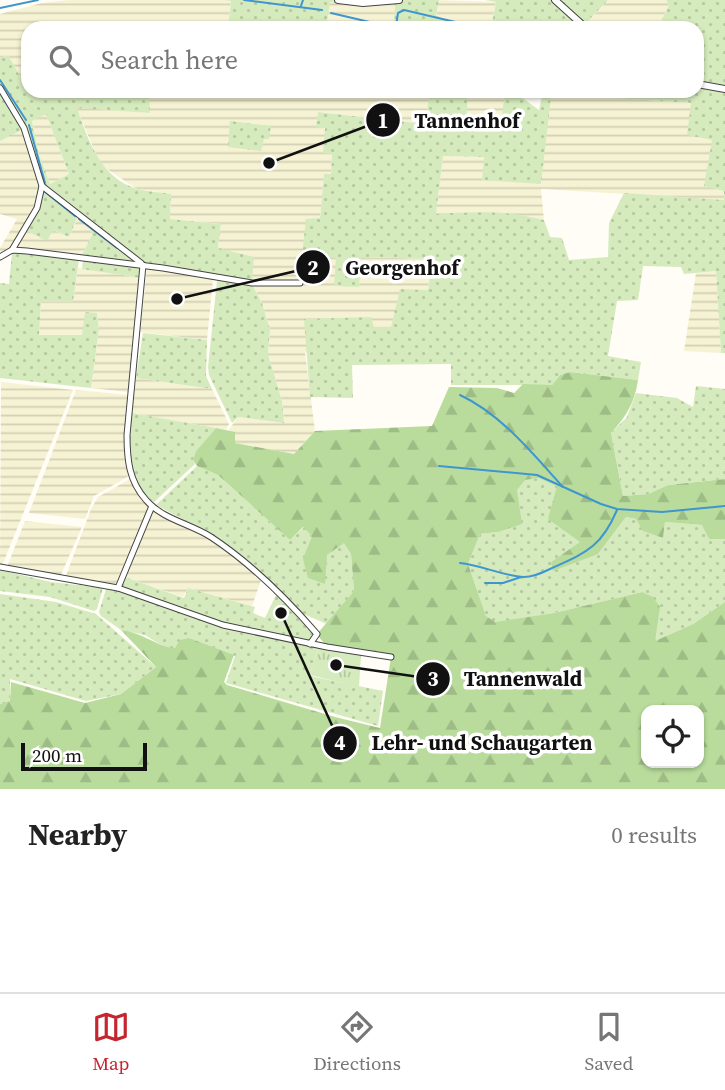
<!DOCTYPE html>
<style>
:root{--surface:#fff;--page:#f2f2f2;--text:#222;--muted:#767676;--line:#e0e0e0;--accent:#c4262e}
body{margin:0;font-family:"Source Serif 4",serif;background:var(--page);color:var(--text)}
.controls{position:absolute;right:21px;bottom:21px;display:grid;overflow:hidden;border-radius:14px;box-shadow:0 2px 5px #0004}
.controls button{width:63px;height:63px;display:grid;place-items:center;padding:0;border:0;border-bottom:2px solid var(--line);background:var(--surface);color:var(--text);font:35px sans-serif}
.scale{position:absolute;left:21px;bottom:18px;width:126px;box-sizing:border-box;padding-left:7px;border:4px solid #111;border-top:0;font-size:19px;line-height:24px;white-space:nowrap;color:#111;-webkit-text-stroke:5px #fff;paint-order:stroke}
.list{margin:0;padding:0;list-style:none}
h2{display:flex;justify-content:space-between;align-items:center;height:91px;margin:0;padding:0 28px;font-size:30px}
h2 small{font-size:23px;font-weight:400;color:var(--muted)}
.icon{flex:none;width:38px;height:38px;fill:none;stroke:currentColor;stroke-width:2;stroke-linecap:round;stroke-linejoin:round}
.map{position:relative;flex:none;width:725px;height:789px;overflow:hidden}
.search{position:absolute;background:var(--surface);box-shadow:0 2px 5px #0004;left:21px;right:21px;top:21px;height:77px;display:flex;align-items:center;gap:18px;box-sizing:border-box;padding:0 24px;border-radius:21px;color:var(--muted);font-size:26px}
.sheet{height:203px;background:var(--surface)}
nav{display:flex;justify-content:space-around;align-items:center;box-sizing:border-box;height:98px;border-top:2px solid var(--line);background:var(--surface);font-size:19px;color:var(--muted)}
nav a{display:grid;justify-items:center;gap:4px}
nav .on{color:var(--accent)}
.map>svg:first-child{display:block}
.farmland{fill:url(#farmland-rules)}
.grass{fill:url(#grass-dots);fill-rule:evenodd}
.forest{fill:url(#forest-firs);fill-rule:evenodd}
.park{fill:url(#park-tufts)}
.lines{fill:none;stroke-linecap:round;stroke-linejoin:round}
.stream{stroke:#3f96cf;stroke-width:2}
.minor-casing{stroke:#444;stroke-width:7}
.tertiary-casing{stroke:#444;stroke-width:8}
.minor{stroke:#fff;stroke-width:5}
.tertiary{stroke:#fff;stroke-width:6}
.leader{fill:none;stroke:#111;stroke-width:2.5}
.callout-dot{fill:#111;stroke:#fff;stroke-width:2.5}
.mark-label{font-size:21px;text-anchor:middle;font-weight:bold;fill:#fff}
.callout-label{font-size:21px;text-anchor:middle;font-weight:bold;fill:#111;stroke:#fff;stroke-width:7;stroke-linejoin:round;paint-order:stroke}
</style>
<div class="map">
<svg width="725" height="789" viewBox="0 0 725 789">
<defs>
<pattern id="farmland-rules" width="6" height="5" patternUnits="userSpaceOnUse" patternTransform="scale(1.75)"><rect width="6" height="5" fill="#f6f3d4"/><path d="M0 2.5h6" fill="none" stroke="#d2cfb5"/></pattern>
<pattern id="grass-dots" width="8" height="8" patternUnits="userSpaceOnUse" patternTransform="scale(1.75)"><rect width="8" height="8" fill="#d5ebbd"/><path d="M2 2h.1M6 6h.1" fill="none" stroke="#b6c8a1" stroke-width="1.8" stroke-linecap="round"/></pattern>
<pattern id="forest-firs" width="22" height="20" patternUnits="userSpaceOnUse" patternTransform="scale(1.75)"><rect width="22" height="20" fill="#b9dc9c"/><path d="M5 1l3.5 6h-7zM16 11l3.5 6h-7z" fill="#9ebc85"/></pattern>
<pattern id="park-tufts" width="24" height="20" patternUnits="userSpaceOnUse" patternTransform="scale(1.75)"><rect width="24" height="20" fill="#d5ebbd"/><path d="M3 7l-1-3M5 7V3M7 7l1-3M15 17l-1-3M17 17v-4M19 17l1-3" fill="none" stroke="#b6c8a1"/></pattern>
</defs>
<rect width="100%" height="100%" fill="#fffdf5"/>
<!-- farmland -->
<g class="farmland">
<polygon points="68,0 221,0 231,1 228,28 28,28 28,72 20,76 8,55 0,58 0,14 42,3"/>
<polygon points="439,0 496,2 491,28 445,28 447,20 436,17"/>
<polygon points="608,0 666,0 669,5 658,28 590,28 585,24"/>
<polygon points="329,2 351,6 396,5 394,28 326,28"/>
<polygon points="149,91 465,91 426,124 319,112 332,153 331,174 324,175 320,218 336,258 359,286 361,257 432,259 428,290 391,327 374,327 305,353 315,431 294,454 234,443 228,431 238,417 284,423 282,401 268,354 270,330 262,303 252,283 218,248 221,224 170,219 171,194 137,189 107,169 99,161 76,107 149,113"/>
<polygon points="468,91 505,91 501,131 465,128"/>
<polygon points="569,95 692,103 712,139 725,191 724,200 541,189 544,220 528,216 436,214 443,156 485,157 483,180 545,136 551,97"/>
<polygon points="46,114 69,174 50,184 39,155 32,120"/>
<polygon points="24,128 53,230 69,237 79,215 88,223 92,235 81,257 27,251 6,250 0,254 0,248 17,219 0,214 0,141"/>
<polygon points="78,268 141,278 128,392 91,388 99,329 97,313 83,335 39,335 41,302 73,302"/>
<polygon points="147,268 213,279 207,340 140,332"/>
<polygon points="716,271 721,353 684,351 696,273"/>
<polygon points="136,378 212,389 229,424 226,430 132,413"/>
<polygon points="1,382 73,390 2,566 0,566"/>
<polygon points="76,390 129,395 126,458 129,476 94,496 85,519 29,513"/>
<polygon points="130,479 149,508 115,586 65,578 91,509 98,497"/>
<polygon points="152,509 210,538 262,577 252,606 188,588 183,597 125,577"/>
<polygon points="25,521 82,527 60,577 7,567"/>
</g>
<!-- grass -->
<g class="grass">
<polygon points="222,0 439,0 436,16 447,20 445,28 394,28 395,5 351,6 330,2 326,28 228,28 231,1"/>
<polygon points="485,0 608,0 586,23 590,28 491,28 496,2"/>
<path d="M666,0H725V353H721L716,271L684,274L681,267L643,266L638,300L617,301L608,356L641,362L638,380L570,372L560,375L552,385H451V364L352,365L353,398L310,397L304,319L371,317L374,327H391L400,289L428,290L432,259L361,257L359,287L334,286L336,258L302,256L306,219L320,218L324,174H331L332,154L323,153L325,128L316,127L318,112L425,124L430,92L459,95L468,91L466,127L500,131L505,91H513L539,110L543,91H697V28H658L669,5ZM569,95L691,103L687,135L712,140L704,186L724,191V200L624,193L609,223L608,257L569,260L562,238L550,237L544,220C509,210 473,212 436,214L443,156L484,157L482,180L541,184L551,97Z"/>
<path d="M8,55L20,76L28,72V91H149L150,113L77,108C88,140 101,179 138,189C149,192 160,192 171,194L170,219L221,224L218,248L254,257L252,283L81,257L92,235L88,223L78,216L69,237L53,230L47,241L25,230L32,220L42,186L24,129L0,141V58ZM46,114L69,174L50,184L39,155L32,121Z"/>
<polygon points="230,121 271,126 269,139 264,139 261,151 228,147"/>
<polygon points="12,253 79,259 73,302 41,302 39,335 82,335 85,312 97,313 99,329 91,388 0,378 0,283 9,284"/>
<polygon points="83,259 139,267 141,278 82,269"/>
<polygon points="217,281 253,286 262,303 270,330 268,354 282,401 284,423 238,417 232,423 209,375 208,367"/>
<polygon points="143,333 207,340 206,376 212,389 136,378"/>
<polygon points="696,386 725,389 725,479 668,485 648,494 623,496 611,433 627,417 636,393 677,398 693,407"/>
<path d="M132,413L216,428L196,451L193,460L195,464L153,503C127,480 128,446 132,413Z"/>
<polygon points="197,466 218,475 290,540 304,527 312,536 304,559 327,555 344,542 351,554 354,591 327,624 301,613 265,576 210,534 156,505"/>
<polygon points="538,478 558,486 581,542 551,562 598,554 626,517 636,519 663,538 665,522 703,525 709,539 725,539 725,602 693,624 655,641 642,592 554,613 495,623 486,616 468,564 480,534 498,532 517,490 524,480"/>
<polygon points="0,570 51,582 103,588 97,609 94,611 50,597 0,591"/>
<polygon points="125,577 184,598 188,588 255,607 253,613 265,618 277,593 314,634 308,642 216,622 122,588"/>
<polygon points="106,589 117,590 211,624 318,648 310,676 383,691 378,726 226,683 235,656 189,638 175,648 166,648 145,635 121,630 101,616 99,612"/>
<polygon points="0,594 56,602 96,614 156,667 121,694 86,701 10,679 10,702 0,704"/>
</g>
<!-- forest -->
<path class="forest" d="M570,372L638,380C635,402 626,417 611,433L623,496L648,494L668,485L725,479V539H709L702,525L665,522L663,538L643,531L636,519L626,517L598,554L553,571L551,562L580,542L548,519L557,486L538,478L525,480L517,490L522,524L498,532L480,534L468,564L486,616L495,622L554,613L642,592L653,597L660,607L655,641L693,624L725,602V789H0V704L10,701L11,682L85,703L121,694L156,667L121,630C142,632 159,648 175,648L180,640L189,638L234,655L224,682L227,685L335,717L380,728L391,657L327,647L317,634L354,591L351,554L344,543L327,555L325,584L308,578L303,559L312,536L303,527L290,540L218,475L197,466L193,460L196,451L216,428L235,432V443L294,454L315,431L432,426L449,387L497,388L514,393L523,384L552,385L560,375ZM646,710H699V763H646Z"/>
<!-- park -->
<polygon class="park" points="318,648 361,655 359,687 310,675"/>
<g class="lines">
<!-- stream -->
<g class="stream">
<polyline points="244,0 322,10"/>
<polyline points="301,6 303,0"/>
<polyline points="0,8 38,0"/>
<polyline points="331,13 391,27"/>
<polyline points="396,26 398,13 404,10 481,28"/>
<polyline points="0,80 26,120"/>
<polyline points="29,125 45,183"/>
<polyline points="44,191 75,216"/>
<polyline points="79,219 117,248"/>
<path d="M460,395C501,414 533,454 563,487"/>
<polyline points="439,466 537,475 601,504 617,509 662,512 725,506"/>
<path d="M460,563C481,565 503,576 524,577C533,577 542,573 550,569C585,553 601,548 617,510"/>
<polyline points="485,583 503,583 521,577"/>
</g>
<defs>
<g id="minor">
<polyline points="0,88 24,128 42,186 141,263"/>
<polyline points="12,250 37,208 42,186"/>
<polyline points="0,257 12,250 27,251 163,268 252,283 300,283"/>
<path d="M143,265L127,435C127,460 129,481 146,500C162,519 191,524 211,537C252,564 285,597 317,634L310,644"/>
<polyline points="0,567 118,588 223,625 327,647 391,657"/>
<polyline points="118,588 152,506"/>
</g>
<g id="tertiary">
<polyline points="338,0 363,3 399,0"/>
<polyline points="555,0 586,28"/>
<polyline points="697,84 725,89"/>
</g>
</defs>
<!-- minor casing -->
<use href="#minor" class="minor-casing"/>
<!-- tertiary casing -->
<use href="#tertiary" class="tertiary-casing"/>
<!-- minor -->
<use href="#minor" class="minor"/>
<!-- tertiary -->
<use href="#tertiary" class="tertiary"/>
</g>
<!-- callouts -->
<path class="leader" d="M269 163L383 120M177 299L313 267M336 665L433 679M281 613L340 743"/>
<g class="callout-dot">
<circle cx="269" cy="163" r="7"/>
<circle cx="177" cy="299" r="7"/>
<circle cx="336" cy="665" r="7"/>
<circle cx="281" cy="613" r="7"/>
<circle cx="383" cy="120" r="18"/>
<circle cx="313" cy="267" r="18"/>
<circle cx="433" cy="679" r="18"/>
<circle cx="340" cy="743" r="18"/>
</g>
<g class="mark-label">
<text x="383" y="128">1</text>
<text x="313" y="275">2</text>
<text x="433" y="686">3</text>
<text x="340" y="750">4</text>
</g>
<g class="callout-label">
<text x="467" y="128">Tannenhof</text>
<text x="402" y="275">Georgenhof</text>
<text x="523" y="686">Tannenwald</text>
<text x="482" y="750">Lehr- und Schaugarten</text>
</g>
</svg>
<div class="controls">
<button><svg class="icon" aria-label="locate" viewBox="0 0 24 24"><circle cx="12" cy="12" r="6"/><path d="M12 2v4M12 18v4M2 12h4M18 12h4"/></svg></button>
</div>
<div class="scale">200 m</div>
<div class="search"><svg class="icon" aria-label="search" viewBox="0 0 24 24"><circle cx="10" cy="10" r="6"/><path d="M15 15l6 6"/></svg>Search here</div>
</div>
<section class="sheet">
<h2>Nearby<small>0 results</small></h2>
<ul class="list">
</ul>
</section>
<nav>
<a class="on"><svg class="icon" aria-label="map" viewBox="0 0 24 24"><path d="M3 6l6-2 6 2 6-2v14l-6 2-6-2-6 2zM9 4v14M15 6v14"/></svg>Map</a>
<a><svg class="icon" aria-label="directions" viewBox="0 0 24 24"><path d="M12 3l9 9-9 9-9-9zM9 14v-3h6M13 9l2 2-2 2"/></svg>Directions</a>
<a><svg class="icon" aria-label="saved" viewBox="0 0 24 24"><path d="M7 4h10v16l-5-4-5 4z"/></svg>Saved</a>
</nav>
